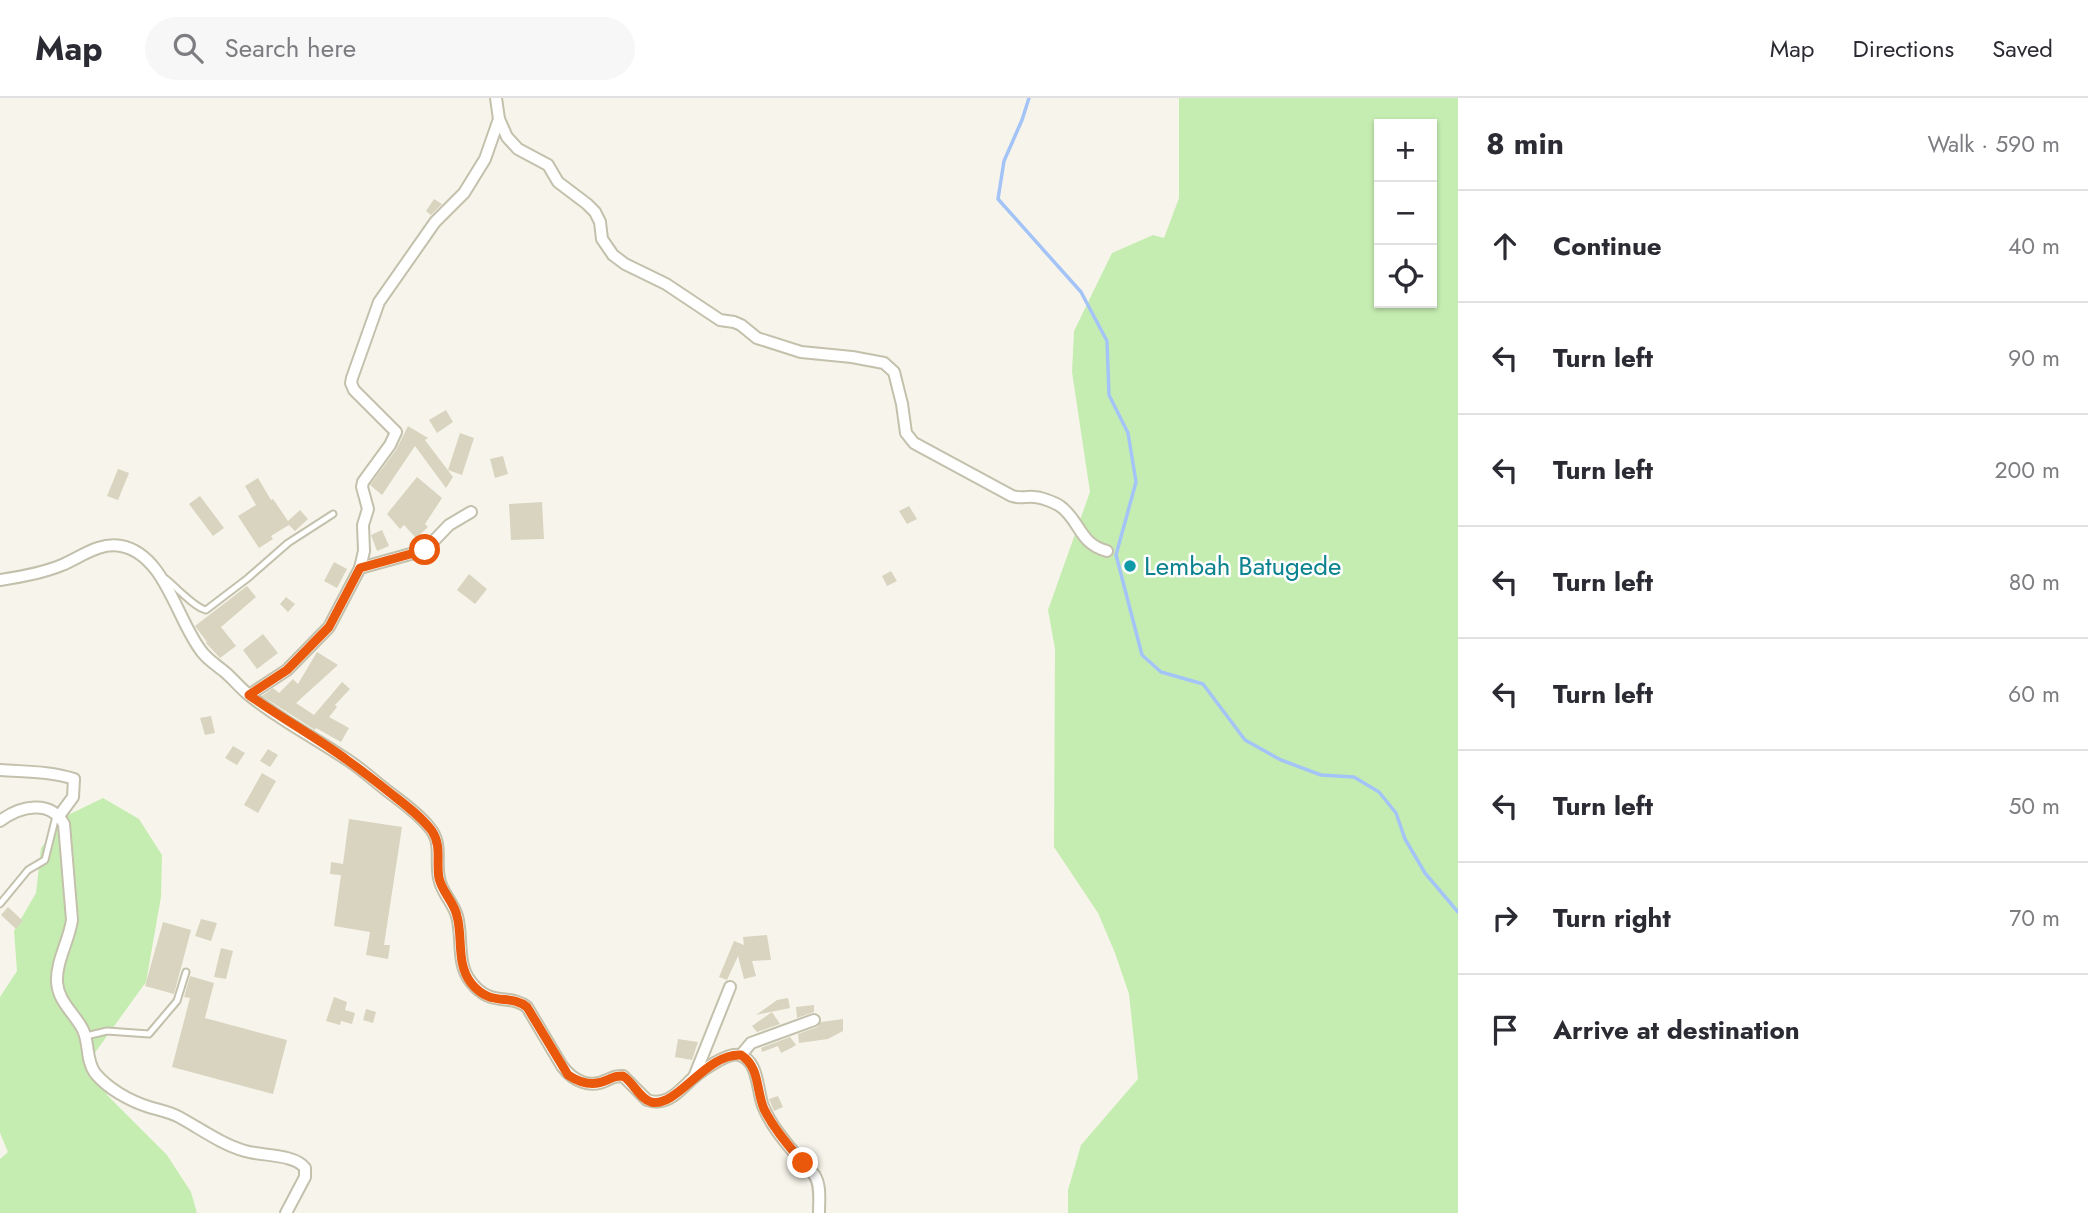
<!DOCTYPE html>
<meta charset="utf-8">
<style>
:root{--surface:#fff;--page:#f7f7f7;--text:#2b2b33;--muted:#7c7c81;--line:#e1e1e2}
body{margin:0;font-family:Jost,sans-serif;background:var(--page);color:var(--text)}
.controls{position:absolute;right:21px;top:21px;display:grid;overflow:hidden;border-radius:0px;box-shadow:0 2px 5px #0004}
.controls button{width:63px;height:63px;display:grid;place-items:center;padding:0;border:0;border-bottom:2px solid var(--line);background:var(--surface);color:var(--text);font:35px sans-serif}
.stop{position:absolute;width:21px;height:21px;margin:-16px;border:5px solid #ea580c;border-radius:50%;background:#fff}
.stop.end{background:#ea580c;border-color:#fff;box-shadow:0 2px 7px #0008}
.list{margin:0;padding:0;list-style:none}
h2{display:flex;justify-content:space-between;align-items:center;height:91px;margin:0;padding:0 28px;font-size:30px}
h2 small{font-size:23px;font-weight:400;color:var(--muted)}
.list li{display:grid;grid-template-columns:46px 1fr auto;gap:21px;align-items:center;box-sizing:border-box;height:112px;padding:0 28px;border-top:2px solid var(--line)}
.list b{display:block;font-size:26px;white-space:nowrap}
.list em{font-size:23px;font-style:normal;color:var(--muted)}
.icon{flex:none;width:38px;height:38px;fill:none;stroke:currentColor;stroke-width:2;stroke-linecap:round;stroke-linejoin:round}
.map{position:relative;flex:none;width:1458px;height:1115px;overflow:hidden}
header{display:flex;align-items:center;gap:42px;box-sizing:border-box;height:98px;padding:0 35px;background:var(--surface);border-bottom:2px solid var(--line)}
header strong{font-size:33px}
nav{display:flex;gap:38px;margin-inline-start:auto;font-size:24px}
.search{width:490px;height:63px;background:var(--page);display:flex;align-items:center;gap:18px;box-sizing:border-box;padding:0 24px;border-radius:38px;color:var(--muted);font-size:26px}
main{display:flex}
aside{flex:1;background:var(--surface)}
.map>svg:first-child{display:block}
.green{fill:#c6edb1;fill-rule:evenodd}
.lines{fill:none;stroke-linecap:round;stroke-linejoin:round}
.stream{stroke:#a4c4f7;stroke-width:3.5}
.building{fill:#d9d4bf}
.service-casing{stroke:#c3c0ac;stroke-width:9}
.minor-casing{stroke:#c3c0ac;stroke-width:14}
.service{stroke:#fff;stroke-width:5}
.minor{stroke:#fff;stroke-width:10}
.route{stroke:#ea580c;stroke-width:9}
.culture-dot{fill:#0f9aa8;stroke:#fff;stroke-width:2.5}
.labels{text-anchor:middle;stroke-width:5;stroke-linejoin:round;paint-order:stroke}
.culture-label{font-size:26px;fill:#0d838f;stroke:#fff;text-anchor:start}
</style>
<header>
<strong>Map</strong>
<div class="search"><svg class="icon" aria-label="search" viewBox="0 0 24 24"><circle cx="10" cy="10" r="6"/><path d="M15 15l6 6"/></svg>Search here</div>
<nav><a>Map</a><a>Directions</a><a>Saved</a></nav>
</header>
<main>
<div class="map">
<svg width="1458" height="1115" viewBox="0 0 1458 1115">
<rect width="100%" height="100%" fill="#f7f5eb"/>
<!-- green -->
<g class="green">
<path d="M1179,0H1458V1115H1068V1092L1081,1047L1138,981L1129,896L1115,855L1098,815L1054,749L1055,551L1048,512L1090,394L1072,274L1074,233L1112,155L1153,137L1164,140L1179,100ZM1379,26H1432V205H1379Z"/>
<polygon points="103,700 139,721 162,757 161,799 146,884 94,956 107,997 167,1057 191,1094 197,1115 0,1115 0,1061 8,1054 0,1035 0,899 17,873 14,833 36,795 41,750 68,717"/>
</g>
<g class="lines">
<!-- stream -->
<polyline class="stream" points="1029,0 1022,22 1004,63 998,101 1081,194 1107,243 1109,297 1128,335 1136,384 1116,457 1142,557 1161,574 1203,586 1245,642 1281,662 1321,677 1354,679 1379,694 1396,715 1405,741 1425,775 1458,814"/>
</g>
<!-- building -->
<g class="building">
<polygon points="434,101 442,106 431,117 426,113"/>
<polygon points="446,312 453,324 437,335 429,322"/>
<polygon points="408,328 428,340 425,342 453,379 446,390 415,348 382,397 370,387 396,352"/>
<polygon points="460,335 474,340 462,377 448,372"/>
<polygon points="503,358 508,376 495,380 490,361"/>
<polygon points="118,371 129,375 118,402 107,398"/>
<polygon points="417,379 442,400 425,426 428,429 416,440 404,427 400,431 387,416"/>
<polygon points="258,380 271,402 273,401 288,423 300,412 308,421 295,433 289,427 271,438 273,441 259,450 238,418 256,407 245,388"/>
<polygon points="200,398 224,430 213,438 189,406"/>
<polygon points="542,404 544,441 511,442 509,406"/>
<polygon points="909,408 917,421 907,426 899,413"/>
<polygon points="382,432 389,448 377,453 371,437"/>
<polygon points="334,464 347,471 337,490 324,483"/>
<polygon points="891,473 897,483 887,488 882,478"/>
<polygon points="469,476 487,491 475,506 457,492"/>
<polygon points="247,488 256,499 221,529 236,548 220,560 206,545 207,544 195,528"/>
<polygon points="286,499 295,506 288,514 280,506"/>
<polygon points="263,536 278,555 257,571 243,552"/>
<polygon points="317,554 338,567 296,605 314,617 342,584 350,591 335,607 337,609 329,619 349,630 341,644 316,630 315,632 262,598 273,590 279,595 293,581 298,586"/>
<polygon points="211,618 215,635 205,637 200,620"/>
<polygon points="233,648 245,655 237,667 225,660"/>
<polygon points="268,651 278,657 270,669 260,663"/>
<polygon points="262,675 276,683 258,715 244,707"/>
<polygon points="349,721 402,729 384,847 390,847 388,861 366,857 370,834 334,828 341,777 330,776 331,764 343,766"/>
<polygon points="8,809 23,823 16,831 1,817"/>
<polygon points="201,821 217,825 211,843 195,838"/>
<polygon points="163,824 191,832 174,896 145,888"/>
<polygon points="767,837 771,862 752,863 756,878 744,881 738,858 727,882 719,879 734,843 744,847 743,839"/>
<polygon points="221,850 233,853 226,881 214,879"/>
<polygon points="190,878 214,885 205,920 287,942 273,996 172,969 190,900 184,899"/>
<polygon points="334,899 347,904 345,912 355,915 352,926 341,923 340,927 326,923"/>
<polygon points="788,900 790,910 756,917 777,902"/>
<polygon points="814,907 814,914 797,920 796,909"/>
<polygon points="366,911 376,914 373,925 363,922"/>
<polygon points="772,914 780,926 757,934 752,928"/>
<polygon points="843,921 843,933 828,941 799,945 798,936 817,929 821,924"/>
<polygon points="790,939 796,947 791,950 781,955 778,948 762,954 761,950"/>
<polygon points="678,941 698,944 692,962 675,959"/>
<polygon points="778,998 783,1009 774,1013 769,1001"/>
</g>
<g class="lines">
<defs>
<g id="service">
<path d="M166,481C176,489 195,510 206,512L248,480L288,445L333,416"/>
<polyline points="0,806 28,772 45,762 56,718"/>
<polyline points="86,938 107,933 149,936 177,903 186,874"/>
</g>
<g id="minor">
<path d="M496,0L499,21L507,39L518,51L548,67L558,84L587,106L595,114L600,124L602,141L613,157L625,166L666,186L720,222L734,224L741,227L757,240L801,254L852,259L884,265L894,274L902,306L906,335L914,345L1012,398C1023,401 1024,398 1034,399C1040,399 1054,404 1060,408C1080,422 1079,446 1107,453"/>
<polyline points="360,470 425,452 449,427 471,414"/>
<path d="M0,482C20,479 43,475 62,467C81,459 99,444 121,448C165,456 177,523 202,554C209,563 218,568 226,575C234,582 241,591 249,597C278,621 312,638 343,659C358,668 371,680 385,691C400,703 417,714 429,729C443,745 435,761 439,780C441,794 453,804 457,818C463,839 456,866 471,884C491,910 510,895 527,909L562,968C573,983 590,991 607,982C614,979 615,978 623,978L647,1002C667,1009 679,993 692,981C701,973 728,954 739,957C759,962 757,993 763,1008C771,1028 787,1046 800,1062C805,1067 811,1072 815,1078C821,1088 819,1103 819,1115"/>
<polyline points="249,597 287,572 329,529 360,470 364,453 363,427 368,411 362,389 363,384 390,347 396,334 354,292 351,285 352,280 379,204 435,124 464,95 485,61 499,21"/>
<path d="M0,672C25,674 49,673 74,681L73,699L59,718"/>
<path d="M0,723C20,708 50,701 64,726L72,822C69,843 56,863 57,884C58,903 73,914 82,930C90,944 85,961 95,975C108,991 130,1003 149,1009C159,1012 170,1014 179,1019C201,1031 221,1046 245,1053C262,1058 295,1056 305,1070V1079L286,1115"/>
<polyline points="741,957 751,945 814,922"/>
<polyline points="694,979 730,889"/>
</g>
</defs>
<!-- service casing -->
<use href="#service" class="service-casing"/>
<!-- minor casing -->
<use href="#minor" class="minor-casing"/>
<!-- service -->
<use href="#service" class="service"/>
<!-- minor -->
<use href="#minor" class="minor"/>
</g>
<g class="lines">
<!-- route -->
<path class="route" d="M425,452L360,470L329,529L287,572L249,597C281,620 316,639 347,662C361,672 375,683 389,694C404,706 421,718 432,733C442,748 436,763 439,780C442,794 454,804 457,818C463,839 456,866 471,885C491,910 510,895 527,909L568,977C580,985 593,989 607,982C614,979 615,978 623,978C633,984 640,1001 651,1004C678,1010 705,955 741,957C760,969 756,993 764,1011C774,1031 789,1048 803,1065"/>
</g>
<!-- markers -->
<circle class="culture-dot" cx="1130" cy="468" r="7"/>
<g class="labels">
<!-- culture labels -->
<g class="culture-label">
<text x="1144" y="477">Lembah Batugede</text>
</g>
</g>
</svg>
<div class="controls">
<button>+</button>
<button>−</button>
<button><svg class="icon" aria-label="locate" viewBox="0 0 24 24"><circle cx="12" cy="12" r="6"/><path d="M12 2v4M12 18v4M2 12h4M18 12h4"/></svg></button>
</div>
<div class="stop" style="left:425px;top:452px"></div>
<div class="stop end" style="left:803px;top:1065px"></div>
</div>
<aside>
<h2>8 min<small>Walk · 590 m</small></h2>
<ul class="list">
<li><svg class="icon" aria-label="ahead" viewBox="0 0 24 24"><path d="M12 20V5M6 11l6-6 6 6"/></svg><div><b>Continue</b></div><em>40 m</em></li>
<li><svg class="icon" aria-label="left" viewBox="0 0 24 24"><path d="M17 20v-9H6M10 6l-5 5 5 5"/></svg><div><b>Turn left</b></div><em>90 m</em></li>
<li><svg class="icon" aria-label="left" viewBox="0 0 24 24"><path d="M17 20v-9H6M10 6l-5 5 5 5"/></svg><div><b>Turn left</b></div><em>200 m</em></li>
<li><svg class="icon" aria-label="left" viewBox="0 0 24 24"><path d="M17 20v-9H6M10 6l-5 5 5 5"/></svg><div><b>Turn left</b></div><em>80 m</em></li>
<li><svg class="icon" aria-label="left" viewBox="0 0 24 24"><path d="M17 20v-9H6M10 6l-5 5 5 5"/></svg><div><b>Turn left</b></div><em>60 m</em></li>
<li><svg class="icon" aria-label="left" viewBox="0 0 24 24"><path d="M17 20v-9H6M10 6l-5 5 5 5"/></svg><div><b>Turn left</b></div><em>50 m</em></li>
<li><svg class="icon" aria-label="right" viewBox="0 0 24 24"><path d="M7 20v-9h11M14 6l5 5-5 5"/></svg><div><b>Turn right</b></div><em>70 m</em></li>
<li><svg class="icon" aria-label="arrive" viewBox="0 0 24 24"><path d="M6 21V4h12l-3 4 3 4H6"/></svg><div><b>Arrive at destination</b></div></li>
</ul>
</aside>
</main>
